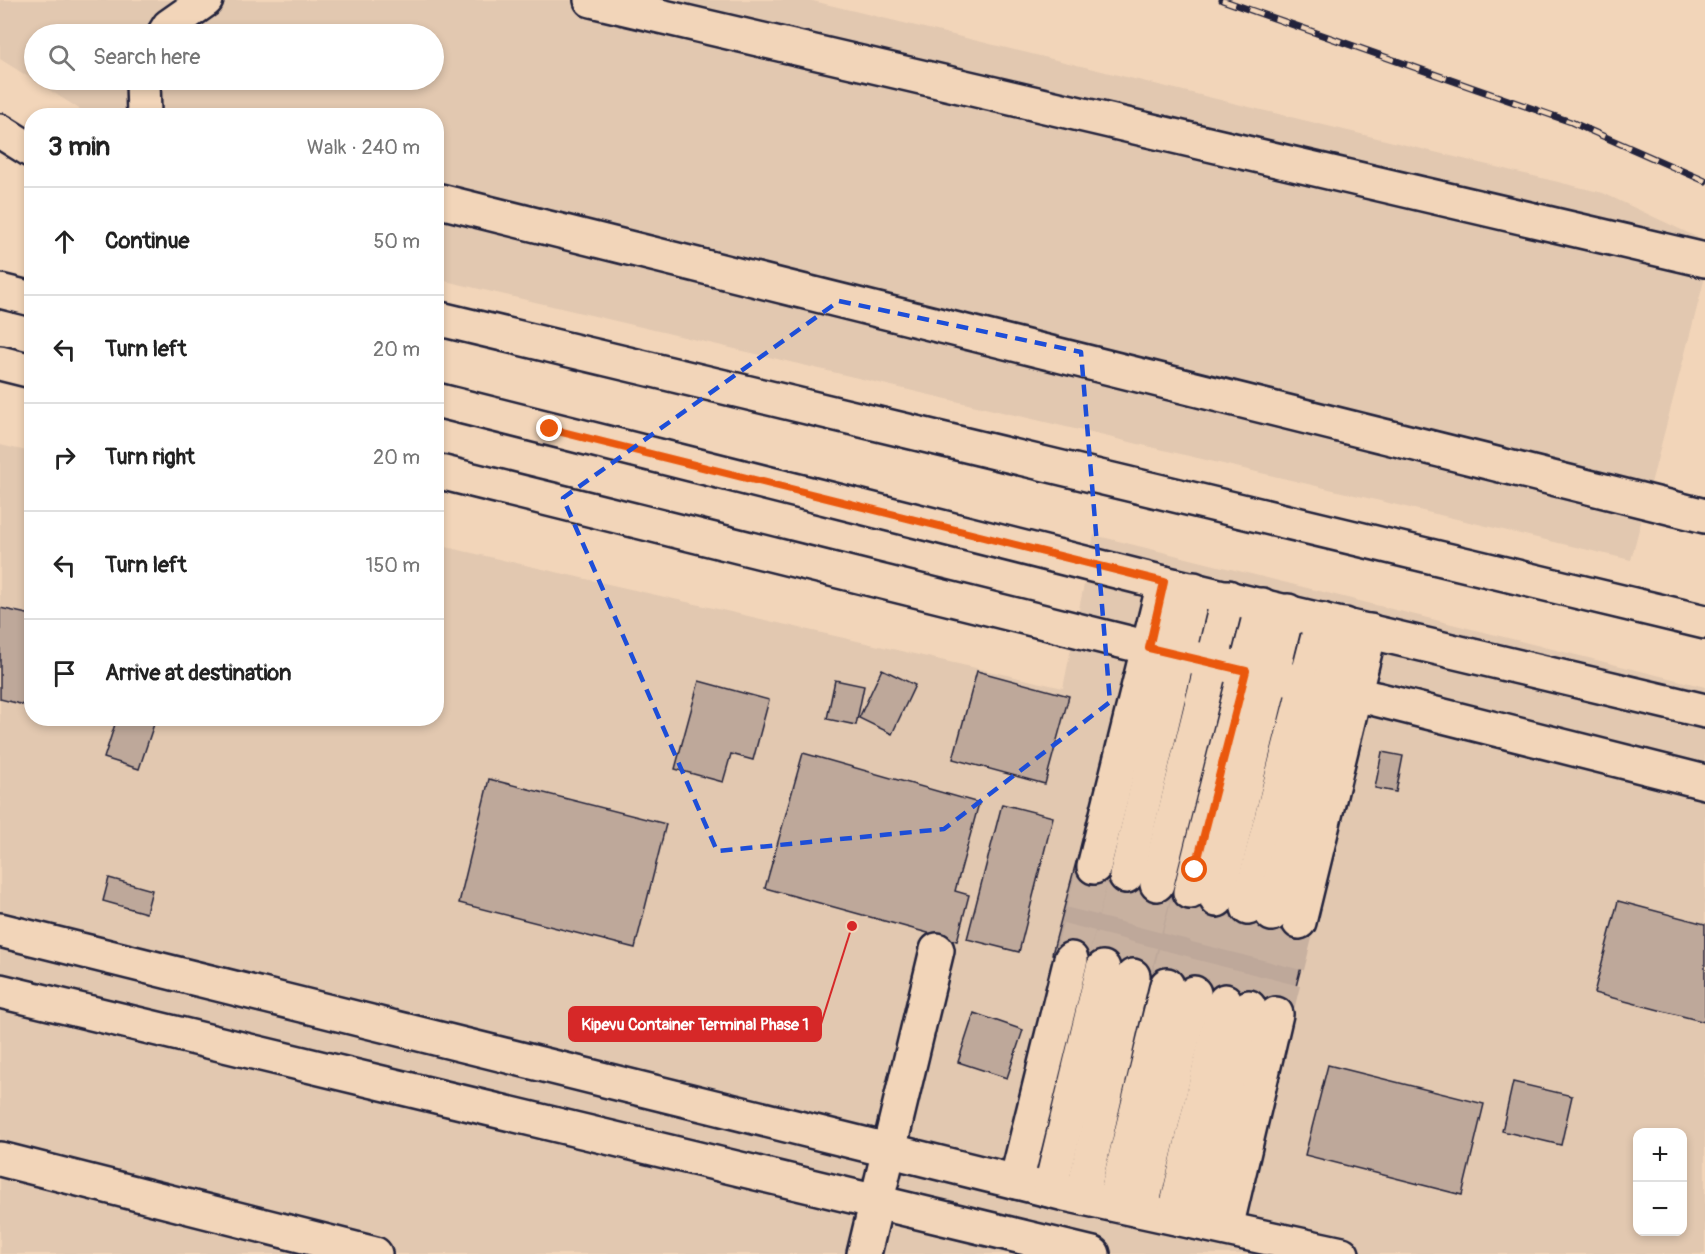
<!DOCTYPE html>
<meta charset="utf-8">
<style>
:root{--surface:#fff;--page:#f2f2f2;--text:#222;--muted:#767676;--line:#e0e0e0}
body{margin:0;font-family:Pangolin,sans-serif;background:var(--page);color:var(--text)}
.controls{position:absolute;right:18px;bottom:18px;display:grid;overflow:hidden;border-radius:12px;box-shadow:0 3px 9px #0003}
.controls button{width:54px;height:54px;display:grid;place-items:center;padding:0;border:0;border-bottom:2px solid var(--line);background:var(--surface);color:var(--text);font:30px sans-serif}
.stop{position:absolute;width:18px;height:18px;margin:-14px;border:4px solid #ea580c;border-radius:50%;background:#fff}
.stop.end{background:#ea580c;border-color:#fff;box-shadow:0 2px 6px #0008}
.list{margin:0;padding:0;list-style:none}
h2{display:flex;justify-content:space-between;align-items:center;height:78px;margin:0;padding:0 24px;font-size:26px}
h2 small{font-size:20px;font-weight:400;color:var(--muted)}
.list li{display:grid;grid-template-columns:39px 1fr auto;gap:18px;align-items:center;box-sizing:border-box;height:108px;padding:0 24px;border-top:2px solid var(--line)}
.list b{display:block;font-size:22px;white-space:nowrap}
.list em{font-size:20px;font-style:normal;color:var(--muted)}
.icon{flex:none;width:33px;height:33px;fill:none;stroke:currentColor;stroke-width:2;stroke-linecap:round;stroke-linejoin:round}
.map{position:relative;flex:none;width:1705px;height:1254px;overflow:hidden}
.search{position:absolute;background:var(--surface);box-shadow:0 3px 9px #0003;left:24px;top:24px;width:420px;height:66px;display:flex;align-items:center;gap:15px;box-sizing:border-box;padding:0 21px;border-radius:33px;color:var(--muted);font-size:22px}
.panel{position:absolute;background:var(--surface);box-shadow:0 3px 9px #0003;left:24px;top:108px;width:420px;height:618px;border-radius:24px}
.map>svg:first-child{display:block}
.built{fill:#e2c8b0;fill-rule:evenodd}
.building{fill:#bea89a;stroke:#22223b;stroke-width:1.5}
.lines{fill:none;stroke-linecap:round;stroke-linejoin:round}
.minor-tunnel{stroke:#c8b1a0;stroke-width:33;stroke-dasharray:33 16;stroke-linecap:butt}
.minor-casing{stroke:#22223b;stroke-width:38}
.minor{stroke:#f2d5b9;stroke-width:33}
.rail-casing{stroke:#22223b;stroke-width:7}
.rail{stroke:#f2d5b9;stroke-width:4.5;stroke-dasharray:14;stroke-linecap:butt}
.route{stroke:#ea580c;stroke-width:8}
.marked{fill:none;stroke:#1d4ed8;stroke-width:4.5;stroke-dasharray:12 8;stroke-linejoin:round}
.leader{fill:none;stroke:#d62828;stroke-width:2}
.callout-dot{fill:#d62828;stroke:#f2d5b9;stroke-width:2}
.callout{fill:#d62828;stroke:#d62828;stroke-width:2}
.callout-label{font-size:16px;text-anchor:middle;font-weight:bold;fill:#fff}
</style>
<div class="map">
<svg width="1705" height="1254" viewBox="0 0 1705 1254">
<rect width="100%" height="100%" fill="#f2d5b9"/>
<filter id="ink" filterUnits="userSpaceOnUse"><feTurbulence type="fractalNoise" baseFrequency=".0167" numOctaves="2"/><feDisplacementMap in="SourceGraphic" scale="12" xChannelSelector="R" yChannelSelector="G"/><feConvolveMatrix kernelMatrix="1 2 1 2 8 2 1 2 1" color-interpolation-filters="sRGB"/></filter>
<g filter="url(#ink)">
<!-- built -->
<g class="built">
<path d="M0,0H809L1603,193L1705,241V277L1631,560L437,279L436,116L89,115L0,59ZM34,34H434V80H34Z"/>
<path d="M0,445L31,452L32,718H436L437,545L1063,688L1094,535L1705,687V1254H0ZM1638,1132H1682V1232H1638Z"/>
</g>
<!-- building -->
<g class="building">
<polygon points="0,608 32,615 32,707 0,699"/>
<polygon points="882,669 915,685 892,734 859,718"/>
<polygon points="977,671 1069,696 1045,784 953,759"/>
<polygon points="835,680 864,686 856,725 827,719"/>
<polygon points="699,681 769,700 753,760 731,754 723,782 675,769"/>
<polygon points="117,718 156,718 139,769 104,758"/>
<polygon points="1382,752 1403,756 1396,792 1375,788"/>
<polygon points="803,753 979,803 955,891 969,895 957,941 765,888"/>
<polygon points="489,779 666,824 635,948 459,903"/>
<polygon points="1002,804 1053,817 1019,952 967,939"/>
<polygon points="1076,862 1312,925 1288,1017 1052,954"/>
<polygon points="109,878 152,890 146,913 103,901"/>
<polygon points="1618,901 1705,924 1705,1022 1594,993"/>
<polygon points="974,1013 1023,1030 1007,1078 958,1062"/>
<polygon points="1328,1065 1484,1104 1462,1195 1305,1155"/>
<polygon points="1513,1082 1572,1096 1561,1145 1502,1131"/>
</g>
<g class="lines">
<!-- minor-tunnel -->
<g class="minor-tunnel">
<polyline points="1071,959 1094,867"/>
<polyline points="1103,968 1126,876"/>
<polyline points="1133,976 1157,884"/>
<polyline points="1167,985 1190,892"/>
<polyline points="1194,993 1217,900"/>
<polyline points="1225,1001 1248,908"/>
<polyline points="1249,1007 1272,914"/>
<polyline points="1276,1014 1299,922"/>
</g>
<defs>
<g id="minor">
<polyline points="591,0 1705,260"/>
<polyline points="164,34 169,26 206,0"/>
<polyline points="143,80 144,116"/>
<polyline points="0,131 32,151"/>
<polyline points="436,200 1705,516"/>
<polyline points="0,291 32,299"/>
<polyline points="436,318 1705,622"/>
<polyline points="0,363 32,371"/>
<polyline points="436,400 1164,583 1705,711"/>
<polyline points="436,471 1149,648 1376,699 1705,782"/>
<polyline points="1094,867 1164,583"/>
<polyline points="1126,876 1194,589"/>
<polyline points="1157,884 1228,597"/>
<polyline points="1190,892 1262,605"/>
<polyline points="1217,900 1288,611"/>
<polyline points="1248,908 1322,620"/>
<polyline points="1272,914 1345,625"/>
<polyline points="1299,922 1370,631"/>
<polyline points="0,930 1065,1194 1342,1254"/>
<polyline points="0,991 1093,1254"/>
<polyline points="0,1159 375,1254"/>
<polyline points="1016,1182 1071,959"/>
<polyline points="1050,1190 1103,968"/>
<polyline points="1082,1197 1133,976"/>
<polyline points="1114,1204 1167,985"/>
<polyline points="1141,1210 1194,993"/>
<polyline points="1174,1217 1225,1001"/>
<polyline points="1197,1222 1249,1007"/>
<polyline points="1226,1228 1276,1014"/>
<polyline points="864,1254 937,950"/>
</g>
</defs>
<!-- minor casing -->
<use href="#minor" class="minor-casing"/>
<!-- minor -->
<use href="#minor" class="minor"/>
<defs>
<polyline id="rail" points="1222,0 1571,122 1705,181"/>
</defs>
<!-- rail casing -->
<use href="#rail" class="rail-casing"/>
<!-- rail -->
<use href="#rail" class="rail"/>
</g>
</g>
<g class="lines" filter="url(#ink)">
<!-- route -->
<polyline class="route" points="550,429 1164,582 1149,648 1246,671 1195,870"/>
</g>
<!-- marked area -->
<path class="marked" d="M839,301L1081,352L1110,702L944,829L717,851L563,498Z"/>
<!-- callouts -->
<path class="leader" d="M852 926L821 1024"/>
<circle class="callout-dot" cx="852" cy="926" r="6"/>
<rect class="callout" x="569" y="1007" width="252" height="34" rx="6"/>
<g class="callout-label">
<text x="695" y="1030">Kipevu Container Terminal Phase 1</text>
</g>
</svg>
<div class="controls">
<button>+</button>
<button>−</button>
</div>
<div class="stop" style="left:1195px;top:870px"></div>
<div class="stop end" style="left:550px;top:429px"></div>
<div class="search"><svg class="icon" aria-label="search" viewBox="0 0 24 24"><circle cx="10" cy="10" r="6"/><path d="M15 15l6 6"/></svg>Search here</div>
<section class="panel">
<h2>3 min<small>Walk · 240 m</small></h2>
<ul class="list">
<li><svg class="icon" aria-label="ahead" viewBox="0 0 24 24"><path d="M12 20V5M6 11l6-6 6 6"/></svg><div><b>Continue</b></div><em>50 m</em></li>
<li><svg class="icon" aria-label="left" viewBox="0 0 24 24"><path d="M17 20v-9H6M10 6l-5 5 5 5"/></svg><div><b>Turn left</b></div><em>20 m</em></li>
<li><svg class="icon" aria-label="right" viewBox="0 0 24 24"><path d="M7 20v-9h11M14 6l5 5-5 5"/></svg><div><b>Turn right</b></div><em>20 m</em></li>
<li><svg class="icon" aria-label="left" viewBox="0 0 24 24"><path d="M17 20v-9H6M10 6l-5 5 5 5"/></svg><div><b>Turn left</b></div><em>150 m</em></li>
<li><svg class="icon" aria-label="arrive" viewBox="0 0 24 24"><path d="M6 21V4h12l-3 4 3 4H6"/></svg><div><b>Arrive at destination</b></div></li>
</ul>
</section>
</div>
